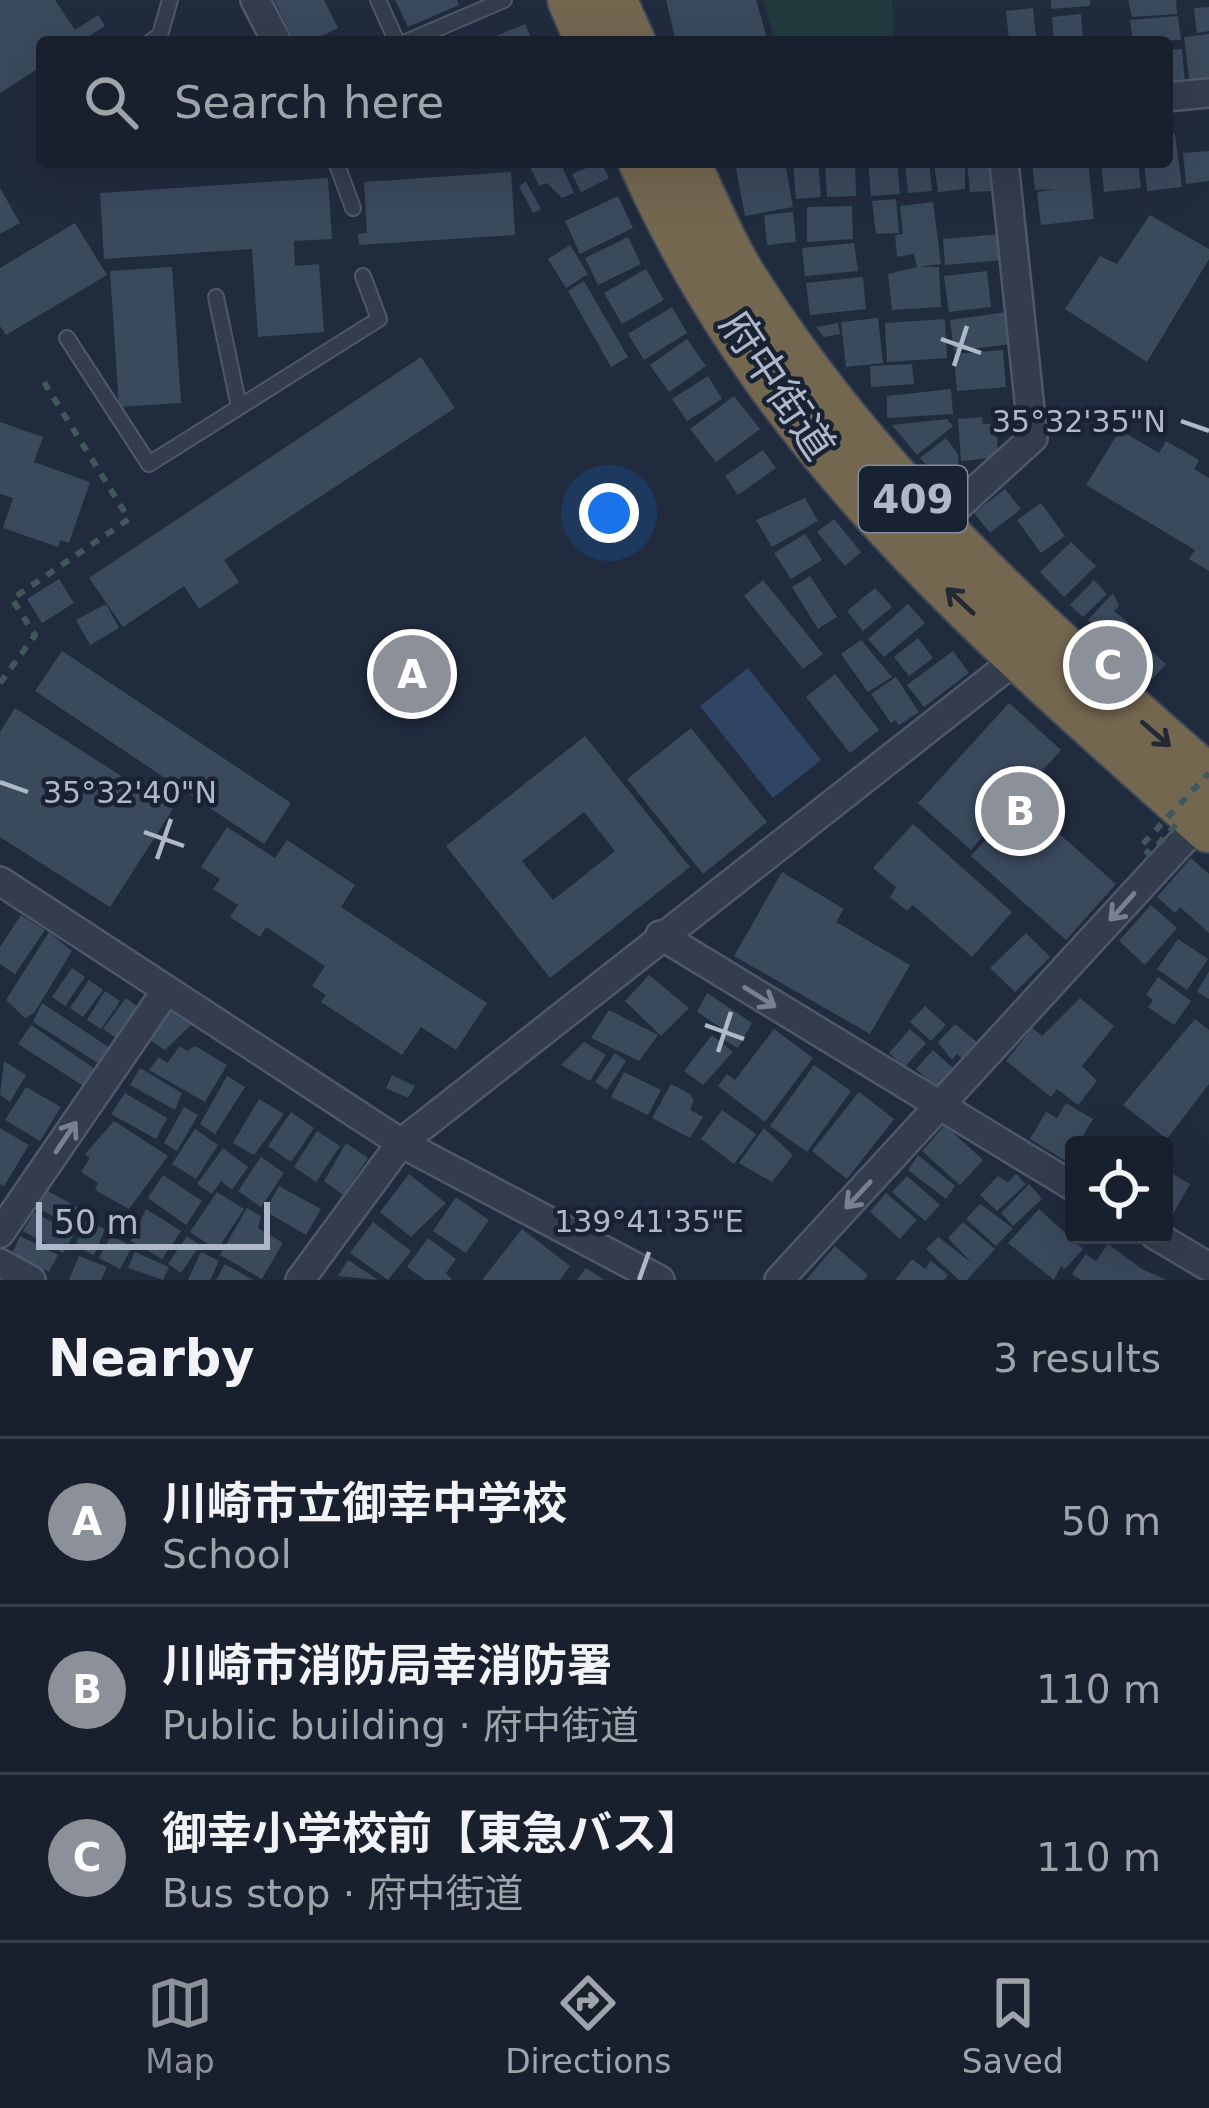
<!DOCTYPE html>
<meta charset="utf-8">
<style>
:root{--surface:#18202e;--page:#252d3a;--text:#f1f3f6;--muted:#9fa3aa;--line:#363e4a;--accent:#8c9099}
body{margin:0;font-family:"DejaVu Sans","Noto Sans JP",sans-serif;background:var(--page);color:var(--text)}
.controls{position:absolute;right:36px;bottom:36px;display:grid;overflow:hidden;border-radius:12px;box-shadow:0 12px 48px #0002}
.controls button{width:108px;height:108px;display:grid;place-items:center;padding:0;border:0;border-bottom:3px solid var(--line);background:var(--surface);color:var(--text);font:60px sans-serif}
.scale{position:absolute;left:36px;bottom:30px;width:234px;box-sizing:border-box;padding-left:12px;border:6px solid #afb8c9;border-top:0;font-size:33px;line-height:42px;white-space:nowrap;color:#afb8c9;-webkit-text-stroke:9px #192232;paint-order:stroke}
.you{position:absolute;left:609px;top:513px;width:42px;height:42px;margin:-30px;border:9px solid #fff;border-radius:50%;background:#1a73e8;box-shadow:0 0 0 18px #1a73e833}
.badge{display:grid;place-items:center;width:78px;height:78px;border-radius:50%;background:var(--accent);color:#fff;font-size:39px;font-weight:700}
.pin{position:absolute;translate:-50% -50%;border:6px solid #fff;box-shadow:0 3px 12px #0006}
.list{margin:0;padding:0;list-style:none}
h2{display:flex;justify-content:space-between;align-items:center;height:156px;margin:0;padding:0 48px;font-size:51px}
h2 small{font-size:39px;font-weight:400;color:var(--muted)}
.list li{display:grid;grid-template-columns:78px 1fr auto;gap:36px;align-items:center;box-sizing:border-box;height:168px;padding:0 48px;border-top:3px solid var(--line)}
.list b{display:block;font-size:45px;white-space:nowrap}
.list p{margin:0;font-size:39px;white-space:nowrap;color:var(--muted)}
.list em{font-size:39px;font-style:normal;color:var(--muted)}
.icon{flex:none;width:66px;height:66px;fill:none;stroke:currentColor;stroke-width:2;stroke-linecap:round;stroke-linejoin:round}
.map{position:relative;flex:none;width:1209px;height:1280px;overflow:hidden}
.search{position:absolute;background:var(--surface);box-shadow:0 12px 48px #0002;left:36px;right:36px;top:36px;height:132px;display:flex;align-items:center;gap:30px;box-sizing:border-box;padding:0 42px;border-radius:12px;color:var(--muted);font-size:45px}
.sheet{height:660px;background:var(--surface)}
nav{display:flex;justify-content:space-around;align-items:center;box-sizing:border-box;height:168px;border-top:3px solid var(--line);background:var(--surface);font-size:33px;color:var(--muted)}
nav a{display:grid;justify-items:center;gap:6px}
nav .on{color:var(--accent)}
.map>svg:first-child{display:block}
.green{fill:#223a3e}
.water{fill:#304464}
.building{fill:#3b495d;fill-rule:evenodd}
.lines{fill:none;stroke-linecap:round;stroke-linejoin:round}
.lane-casing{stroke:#4f5868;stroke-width:18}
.street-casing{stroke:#4f5868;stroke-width:32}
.highway-casing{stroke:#3f4858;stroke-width:52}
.path{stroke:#40575b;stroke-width:6;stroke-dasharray:9 9;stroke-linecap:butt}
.lane{stroke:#343d4d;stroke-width:14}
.street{stroke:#343d4d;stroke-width:27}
.highway{stroke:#746750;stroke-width:48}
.path-bridge{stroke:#40575b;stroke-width:6;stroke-dasharray:9 9;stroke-linecap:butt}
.oneway{stroke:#222935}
.oneway2{stroke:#788191}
.ticks{fill:none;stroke:#afb8c9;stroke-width:4.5}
.labels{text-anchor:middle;stroke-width:9;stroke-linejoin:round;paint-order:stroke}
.shield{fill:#192232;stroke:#828b9c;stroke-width:3}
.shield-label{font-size:39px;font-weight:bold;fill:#afb8c9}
.street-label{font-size:42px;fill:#afb8c9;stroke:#192232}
.ticks-label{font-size:30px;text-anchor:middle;fill:#afb8c9;stroke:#192232;stroke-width:9;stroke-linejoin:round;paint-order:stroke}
</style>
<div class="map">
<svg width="1209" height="1280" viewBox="0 0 1209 1280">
<rect width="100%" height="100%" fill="#202b3d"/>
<!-- green -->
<polygon class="green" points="763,0 892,0 895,42 775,42"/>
<!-- water -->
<polygon class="water" points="748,668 821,760 773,798 700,706"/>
<!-- building -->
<g class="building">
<polygon points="0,0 55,0 75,30 98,15 105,26 80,42 42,42 42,66 0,93"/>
<polygon points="274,0 324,0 338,28 309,42 295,42"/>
<polygon points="395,0 457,0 459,5 408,27"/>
<polygon points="666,0 756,0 768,42 676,42"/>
<polygon points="1051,0 1090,0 1090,6 1051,9"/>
<polygon points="1128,0 1176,0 1177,14 1132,17"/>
<polygon points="1209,7 1209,31 1197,33 1194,8"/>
<polygon points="1033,8 1036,37 1009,40 1006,11"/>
<polygon points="1081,14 1083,42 1054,42 1052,17"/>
<polygon points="1178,16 1181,40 1133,42 1130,20"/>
<polygon points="525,24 533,42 481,42"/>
<polygon points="1209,34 1209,84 1190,86 1184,37"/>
<polygon points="1182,49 1185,83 1167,85 1167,50"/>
<polygon points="1175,134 1182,187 1147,191 1144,162 1167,162 1167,135"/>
<polygon points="1209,151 1209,181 1186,184 1183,153"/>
<polygon points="560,162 574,193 562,198 547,183 539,186 529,164"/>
<polygon points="601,162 609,178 581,192 572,174"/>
<polygon points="785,162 793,207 745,216 735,163"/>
<polygon points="793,162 818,162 821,197 796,199"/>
<polygon points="825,162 855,162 856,196 827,197"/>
<polygon points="868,162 897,162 900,194 871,196"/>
<polygon points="905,162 929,162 932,191 908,193"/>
<polygon points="934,162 965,162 965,189 938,192"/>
<polygon points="967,162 990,162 993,191 970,192"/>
<polygon points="1032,162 1088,162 1094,219 1041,225 1037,192 1055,189 1035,190"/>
<polygon points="1101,162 1138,162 1141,188 1104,192"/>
<polygon points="511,172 515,235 359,245 358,234 367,233 364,182"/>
<polygon points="328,178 332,239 294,241 295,266 319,264 324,332 258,337 252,249 104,259 100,193"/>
<polygon points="526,182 541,209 533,213 519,186"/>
<polygon points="0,188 20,223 0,234"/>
<polygon points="618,196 633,228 580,254 565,221"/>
<polygon points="896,199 899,233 876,234 872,201"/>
<polygon points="933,202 941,264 919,267 939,267 941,307 892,310 888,274 917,267 914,254 897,257 895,235 903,234 900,206"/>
<polygon points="852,206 853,239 807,242 807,207"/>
<polygon points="793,212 796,242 767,245 764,215"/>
<polygon points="1150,215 1209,249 1209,259 1147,362 1065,309 1100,256 1117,264"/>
<polygon points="75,223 107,275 6,335 0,326 0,268"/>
<polygon points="999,234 1003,260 945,265 943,239"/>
<polygon points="628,237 641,264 598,285 585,258"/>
<polygon points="854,243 858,271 805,276 802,248"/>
<polygon points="570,245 588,274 566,288 548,259"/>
<polygon points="172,267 181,403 119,407 110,271"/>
<polygon points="646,269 664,300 622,324 604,293"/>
<polygon points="987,271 991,307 949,312 944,276"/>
<polygon points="863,277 866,309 810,315 806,283"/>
<polygon points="584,281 628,357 611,367 568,291"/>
<polygon points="672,307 687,333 644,360 628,334"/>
<polygon points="1007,312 1012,344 954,351 950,320"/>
<polygon points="878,318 883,363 846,367 841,322"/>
<polygon points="945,319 947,358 887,362 885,323"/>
<polygon points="838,323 840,334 824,337 816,327"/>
<polygon points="687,339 706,366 669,392 650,365"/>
<polygon points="1003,350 1006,387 957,391 954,354"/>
<polygon points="421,357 455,408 224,560 239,582 199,609 184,586 123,627 89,578"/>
<polygon points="912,364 914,384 871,387 870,366"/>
<polygon points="708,376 722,399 687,421 672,399"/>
<polygon points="951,389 953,414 887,418 887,396"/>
<polygon points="734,396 760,429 716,462 690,429"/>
<polygon points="982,417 983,424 996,424 998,452 989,458 961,461 958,419"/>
<polygon points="947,419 953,426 917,455 892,425"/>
<polygon points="0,422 43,437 34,462 90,482 69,543 60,540 58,547 3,528 13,498 0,494"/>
<polygon points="1120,430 1159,453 1166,441 1199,460 1194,469 1209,478 1209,571 1189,559 1195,550 1086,485"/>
<polygon points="946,438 958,454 959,486 952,493 920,458"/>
<polygon points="763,450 776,468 738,495 725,476"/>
<polygon points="1005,489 1021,509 990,533 974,513"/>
<polygon points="805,498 818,521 772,547 756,520"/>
<polygon points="1041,503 1065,536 1041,553 1017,520"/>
<polygon points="834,519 861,552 845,566 817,532"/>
<polygon points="805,534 822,560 791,579 774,553"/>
<polygon points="1071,542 1096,566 1064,597 1040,572"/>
<polygon points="810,576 837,617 818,629 792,587"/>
<polygon points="59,579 74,603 42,623 27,599"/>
<polygon points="763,580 823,654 803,669 744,596"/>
<polygon points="1094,580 1107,594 1083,617 1070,605"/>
<polygon points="875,588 892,607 863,631 847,611"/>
<polygon points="1113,593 1119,606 1114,611 1129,623 1125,628 1166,664 1152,679 1088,620"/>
<polygon points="106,604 119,628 90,645 76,620"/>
<polygon points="908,604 925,623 884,657 868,639"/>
<polygon points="918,638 933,658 909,676 894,657"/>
<polygon points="861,640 892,677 868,692 841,654"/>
<polygon points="62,651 291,803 264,844 35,691"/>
<polygon points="953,651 969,673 924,707 907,685"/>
<polygon points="835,674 879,730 850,753 806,697"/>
<polygon points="896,677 919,712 899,725 895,720 891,723 871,694"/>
<polygon points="1009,703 1061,750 971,850 918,803"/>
<polygon points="15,708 173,809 110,907 0,837 0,732"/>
<polygon points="691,728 767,822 703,874 627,779"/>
<path d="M585,736L690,867L550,978L446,846ZM584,812L615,851L553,900L522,861Z"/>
<polygon points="1021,800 1116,884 1066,940 971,856"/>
<polygon points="913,824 1012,912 972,957 913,905 907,911 890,897 896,887 873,868"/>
<polygon points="227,827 275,858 287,840 355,885 341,907 487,1003 456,1050 421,1027 402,1055 321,1002 326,995 312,986 325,966 266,927 260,937 230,917 238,905 213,889 220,879 201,867"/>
<polygon points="1191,858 1209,874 1209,933 1180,907 1175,913 1157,897"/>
<polygon points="782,872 844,909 836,922 910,965 870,1034 734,956"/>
<polygon points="1151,905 1177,928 1145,965 1119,941"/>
<polygon points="21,915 45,930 15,974 0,964 0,947"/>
<polygon points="49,932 72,951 34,1013 25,1018 6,1000"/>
<polygon points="1026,933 1050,957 1015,992 990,968"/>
<polygon points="1178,939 1208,959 1187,990 1157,969"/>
<polygon points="72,968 85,977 65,1006 52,997"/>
<polygon points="1209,971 1209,999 1197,992"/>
<polygon points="649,975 689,1008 661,1036 625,1001"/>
<polygon points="1158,977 1191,1001 1174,1025 1148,1007 1153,1000 1146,995"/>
<polygon points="89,980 103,990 83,1017 70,1008"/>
<polygon points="105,991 120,1001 101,1029 87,1020"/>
<polygon points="707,993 752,1023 738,1048 724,1040 726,1031 697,1012"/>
<polygon points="126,998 139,1008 117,1039 103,1029"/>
<polygon points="1080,998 1114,1026 1082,1066 1097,1081 1078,1105 1057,1089 1051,1097 1006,1061 1032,1028 1042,1036"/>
<polygon points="42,1003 110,1048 101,1065 33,1022"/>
<polygon points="925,1006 946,1025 931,1041 910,1022"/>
<polygon points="168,1010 191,1025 165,1050 148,1039"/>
<polygon points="609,1010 658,1035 639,1061 591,1038"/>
<polygon points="1195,1019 1209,1030 1209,1084 1167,1139 1123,1105"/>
<polygon points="955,1024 977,1042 963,1059 957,1054 952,1060 938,1042"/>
<polygon points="31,1025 95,1069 85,1087 18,1044"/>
<polygon points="774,1029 813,1058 765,1122 718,1086 727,1074 735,1080"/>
<polygon points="910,1029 926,1043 905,1067 889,1053"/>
<polygon points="712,1035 733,1052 703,1085 684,1071"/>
<polygon points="584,1042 606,1055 590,1081 561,1065"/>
<polygon points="180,1046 187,1051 195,1046 227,1065 205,1102 149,1070 159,1057 167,1063"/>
<polygon points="933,1050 954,1069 937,1088 916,1069"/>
<polygon points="615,1053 626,1061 607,1090 595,1082"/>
<polygon points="4,1061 26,1075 10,1102 0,1095"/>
<polygon points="814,1065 851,1091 807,1152 770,1126"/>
<polygon points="140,1068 182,1093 175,1110 130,1085"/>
<polygon points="624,1072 661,1090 648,1115 611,1097"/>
<polygon points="392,1075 415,1086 408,1098 386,1088"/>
<polygon points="227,1076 245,1087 215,1134 200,1124"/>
<polygon points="671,1084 690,1094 694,1101 690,1110 703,1117 690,1138 652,1118"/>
<polygon points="26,1087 61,1107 40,1141 5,1120"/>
<polygon points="859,1092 894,1119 847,1179 812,1151"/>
<polygon points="125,1093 167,1118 156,1139 111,1114"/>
<polygon points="259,1099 284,1114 254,1155 233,1143"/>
<polygon points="1066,1103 1093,1119 1067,1162 1030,1139 1046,1112 1057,1118"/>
<polygon points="184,1107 198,1115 177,1151 164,1143"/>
<polygon points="722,1110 756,1134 734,1164 701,1139"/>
<polygon points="291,1112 314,1128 291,1162 268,1146"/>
<polygon points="114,1121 168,1156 129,1209 95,1190 98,1183 81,1172 90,1158 85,1154"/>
<polygon points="945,1125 983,1160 960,1185 922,1151"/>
<polygon points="0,1128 29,1145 4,1186 0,1184"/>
<polygon points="764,1128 793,1155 772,1182 739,1163"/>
<polygon points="195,1129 218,1145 196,1179 172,1164"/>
<polygon points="317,1131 340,1146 316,1182 294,1167"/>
<polygon points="346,1143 368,1158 343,1195 324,1181"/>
<polygon points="223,1148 248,1167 232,1190 221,1181 212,1194 197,1184"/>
<polygon points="918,1155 955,1186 946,1199 908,1170"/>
<polygon points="261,1157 284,1173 261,1207 238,1191"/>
<polygon points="1164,1169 1190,1184 1173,1214 1164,1209"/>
<polygon points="409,1174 446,1203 411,1237 380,1212"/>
<polygon points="1016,1174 1026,1184 997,1211 980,1195 998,1176 1008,1182"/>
<polygon points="163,1175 202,1201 186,1225 148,1198"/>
<polygon points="907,1176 940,1205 925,1221 892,1192"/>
<polygon points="1029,1184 1042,1199 1013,1226 1001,1213"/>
<polygon points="279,1186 321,1209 306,1235 265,1211"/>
<polygon points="46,1190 86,1212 76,1229 36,1207"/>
<polygon points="217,1192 244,1209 217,1250 190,1232"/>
<polygon points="886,1193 917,1220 900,1239 870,1212"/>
<polygon points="456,1197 489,1220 466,1253 433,1231"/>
<polygon points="980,1204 1013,1228 996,1246 966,1219"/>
<polygon points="247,1208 261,1216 258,1228 283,1243 262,1279 220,1255"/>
<polygon points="146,1209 181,1231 162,1259 131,1241"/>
<polygon points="1039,1209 1083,1249 1065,1269 1061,1266 1054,1280 1008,1243"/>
<polygon points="34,1212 74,1234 63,1253 23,1231"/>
<polygon points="86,1221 105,1229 94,1255 75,1246"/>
<polygon points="373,1222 411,1251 388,1280 350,1253"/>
<polygon points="963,1222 995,1249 967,1280 959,1280 926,1249 938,1237 972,1263 948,1238"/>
<polygon points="522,1229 570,1266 560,1280 482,1280"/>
<polygon points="111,1235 132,1247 120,1269 99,1258"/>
<polygon points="20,1236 58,1255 49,1272 12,1253"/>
<polygon points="187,1236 200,1245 181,1273 168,1264"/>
<polygon points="428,1238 456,1259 446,1273 452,1280 425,1280 407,1267"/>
<polygon points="1108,1244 1142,1269 1166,1280 1081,1280 1072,1274 1086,1254 1096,1261"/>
<polygon points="835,1246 868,1275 864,1280 806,1280"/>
<polygon points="135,1252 169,1267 163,1280 128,1268"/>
<polygon points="201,1252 219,1261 210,1280 188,1280"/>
<polygon points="79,1256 107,1267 101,1280 69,1280"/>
<polygon points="912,1259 925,1269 931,1261 948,1275 944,1280 895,1280"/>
<polygon points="348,1260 378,1280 338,1276"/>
<polygon points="225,1264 253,1280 216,1280"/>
<polygon points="586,1268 604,1280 577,1280"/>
</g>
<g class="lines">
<defs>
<g id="lane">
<polyline points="378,0 397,42"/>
<polyline points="150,42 160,35 170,0"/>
<polyline points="406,42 504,0"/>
<polyline points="336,162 353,208"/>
<polyline points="216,297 239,407"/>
<polyline points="67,338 149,464 379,319 363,276"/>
</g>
<g id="street">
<polyline points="255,0 277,42"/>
<polyline points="1167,97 1209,93"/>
<polyline points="936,526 1033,438 1004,162"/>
<polyline points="0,881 401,1143 660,1280"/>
<polyline points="660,935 1074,1187"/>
<polyline points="0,1233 166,991"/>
<polyline points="1155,1235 1209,1267"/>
<polyline points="0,1263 31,1280"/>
<polyline points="300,1280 401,1143 1004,669 1027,645"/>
<polyline points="779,1280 1201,821"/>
</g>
<g id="highway">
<polyline points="572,0 590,42"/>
<polyline points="612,0 631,42"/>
<path d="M643,162C769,445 984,627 1209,828"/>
<path d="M685,162C705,203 722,247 747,285C868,477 1039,632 1209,780"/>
</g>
</defs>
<!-- lane casing -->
<use href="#lane" class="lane-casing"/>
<!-- street casing -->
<use href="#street" class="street-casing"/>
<!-- highway casing -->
<use href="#highway" class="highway-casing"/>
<!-- path -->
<polyline class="path" points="0,683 35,635 12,599 129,519 42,379"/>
<!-- lane -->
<use href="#lane" class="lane"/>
<!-- street -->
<use href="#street" class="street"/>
<!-- highway -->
<use href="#highway" class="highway"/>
<!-- path-bridge -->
<polyline class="path-bridge" points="1176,825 1149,854 1141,846 1209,773"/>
</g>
<!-- one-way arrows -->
<defs><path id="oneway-shaft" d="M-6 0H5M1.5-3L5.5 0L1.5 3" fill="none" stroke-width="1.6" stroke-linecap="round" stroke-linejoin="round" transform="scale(3)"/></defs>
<g class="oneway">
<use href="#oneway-shaft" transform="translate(960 601) rotate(-137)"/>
<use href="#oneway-shaft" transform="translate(1156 734) rotate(41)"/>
</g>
<g class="oneway2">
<use href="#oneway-shaft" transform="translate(1122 907) rotate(132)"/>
<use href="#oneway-shaft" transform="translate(760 997) rotate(32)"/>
<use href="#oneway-shaft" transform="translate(66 1137) rotate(-56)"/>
<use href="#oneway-shaft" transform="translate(858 1195) rotate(133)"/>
</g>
<!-- ticks -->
<path class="ticks" d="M941,339L981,353M954,366L967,326M1181,421L1209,431M0,782L28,792M144,832L184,846M157,859L171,819M705,1025L744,1039M718,1052L731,1012M639,1280L649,1252"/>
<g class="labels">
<!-- shield labels -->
<rect class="shield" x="859" y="466" width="108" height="66" rx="9"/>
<g class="shield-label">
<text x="913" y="513">409</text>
</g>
<!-- street labels -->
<g class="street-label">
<text transform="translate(778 385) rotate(56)" y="15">府中街道</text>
</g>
</g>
<g class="ticks-label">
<text x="1079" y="432">35°32'35"N</text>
<text x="130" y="803">35°32'40"N</text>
<text x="649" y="1232">139°41'35"E</text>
</g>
</svg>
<div class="controls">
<button><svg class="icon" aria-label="locate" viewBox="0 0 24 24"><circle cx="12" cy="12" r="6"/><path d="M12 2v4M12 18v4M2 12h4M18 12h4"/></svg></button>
</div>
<div class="scale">50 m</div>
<div class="you"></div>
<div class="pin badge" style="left:412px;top:674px">A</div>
<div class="pin badge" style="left:1020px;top:811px">B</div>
<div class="pin badge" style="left:1108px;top:665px">C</div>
<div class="search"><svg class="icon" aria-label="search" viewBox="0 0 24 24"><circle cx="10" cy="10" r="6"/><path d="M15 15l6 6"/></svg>Search here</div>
</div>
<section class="sheet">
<h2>Nearby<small>3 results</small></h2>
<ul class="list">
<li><span class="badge">A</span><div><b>川崎市立御幸中学校</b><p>School</p></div><em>50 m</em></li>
<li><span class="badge">B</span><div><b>川崎市消防局幸消防署</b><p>Public building · 府中街道</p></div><em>110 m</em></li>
<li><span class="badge">C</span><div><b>御幸小学校前【東急バス】</b><p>Bus stop · 府中街道</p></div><em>110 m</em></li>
</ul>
</section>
<nav>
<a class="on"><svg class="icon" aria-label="map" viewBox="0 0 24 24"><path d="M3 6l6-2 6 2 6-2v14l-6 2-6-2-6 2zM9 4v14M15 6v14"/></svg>Map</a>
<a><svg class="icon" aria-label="directions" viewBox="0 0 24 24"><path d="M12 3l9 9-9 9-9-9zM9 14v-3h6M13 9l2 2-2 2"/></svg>Directions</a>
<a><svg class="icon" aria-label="saved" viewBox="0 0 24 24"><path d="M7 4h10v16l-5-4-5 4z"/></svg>Saved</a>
</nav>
